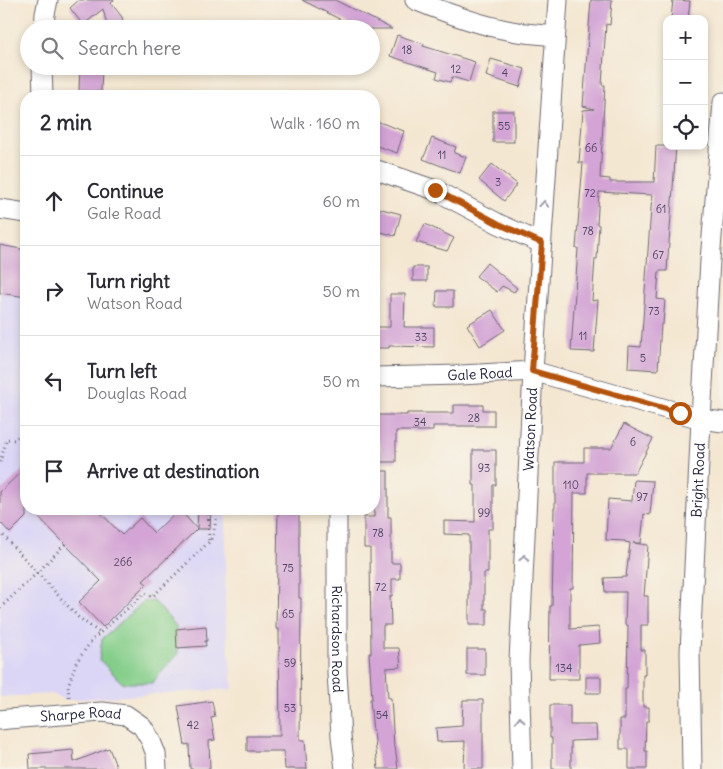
<!DOCTYPE html>
<meta charset="utf-8">
<style>
:root{--surface:#fff;--page:#f2f2f3;--text:#2b2b33;--muted:#7c7c81;--line:#e1e1e2}
body{margin:0;font-family:Delius,sans-serif;background:var(--page);color:var(--text)}
.controls{position:absolute;right:15px;top:15px;display:grid;overflow:hidden;border-radius:10px;box-shadow:0 2px 8px #0003}
.controls button{width:45px;height:45px;display:grid;place-items:center;padding:0;border:0;border-bottom:1px solid var(--line);background:var(--surface);color:var(--text);font:25px sans-serif}
.stop{position:absolute;width:15px;height:15px;margin:-11px;border:4px solid #b45309;border-radius:50%;background:#fff}
.stop.end{background:#b45309;border-color:#fff;box-shadow:0 1px 5px #0008}
.list{margin:0;padding:0;list-style:none}
h2{display:flex;justify-content:space-between;align-items:center;height:65px;margin:0;padding:0 20px;font-size:21px}
h2 small{font-size:16px;font-weight:400;color:var(--muted)}
.list li{display:grid;grid-template-columns:32px 1fr auto;gap:15px;align-items:center;box-sizing:border-box;height:90px;padding:0 20px;border-top:1px solid var(--line)}
.list b{display:block;font-size:19px;white-space:nowrap}
.list p{margin:0;font-size:16px;white-space:nowrap;color:var(--muted)}
.list em{font-size:16px;font-style:normal;color:var(--muted)}
.icon{flex:none;width:28px;height:28px;fill:none;stroke:currentColor;stroke-width:2;stroke-linecap:round;stroke-linejoin:round}
.map{position:relative;flex:none;width:723px;height:769px;overflow:hidden}
.search{position:absolute;background:var(--surface);box-shadow:0 2px 8px #0003;left:20px;top:20px;width:360px;height:55px;display:flex;align-items:center;gap:12px;box-sizing:border-box;padding:0 18px;border-radius:28px;color:var(--muted);font-size:19px}
.panel{position:absolute;background:var(--surface);box-shadow:0 2px 8px #0003;left:20px;top:90px;width:360px;height:425px;border-radius:20px}
.map>svg:first-child{display:block}
.built{fill:#dbd6f6}
.green{fill:#84ce8a;stroke:#537862}
.building{fill:#d3a4d5}
.lines{fill:none;stroke-linecap:round;stroke-linejoin:round}
.minor-casing{stroke:#6c6770;stroke-width:21}
.path{stroke:#6c6770;stroke-width:3;stroke-dasharray:1 4;stroke-linecap:butt}
.minor{stroke:#fff;stroke-width:19}
.oneway{stroke:#9c9ca7}
.route{stroke:#b45309;stroke-width:6}
.labels{text-anchor:middle;stroke-width:5;stroke-linejoin:round;paint-order:stroke}
.number-label{font-size:11px;fill:#4e4262}
.street-label{font-size:14px;fill:#22223b;stroke:#f7f3e8}
</style>
<div class="map">
<svg width="723" height="769" viewBox="0 0 723 769">
<rect width="100%" height="100%" fill="#f7f3e8"/>
<filter id="ink" filterUnits="userSpaceOnUse"><feTurbulence type="fractalNoise" baseFrequency=".02" numOctaves="2"/><feDisplacementMap in="SourceGraphic" scale="10" xChannelSelector="R" yChannelSelector="G"/><feConvolveMatrix kernelMatrix="1 2 1 2 8 2 1 2 1" color-interpolation-filters="sRGB"/></filter>
<filter id="wash" filterUnits="userSpaceOnUse"><feTurbulence type="fractalNoise" baseFrequency=".0096" numOctaves="4" result="noise"/><feDisplacementMap in="SourceGraphic" scale="20" xChannelSelector="R" yChannelSelector="G"/><feGaussianBlur stdDeviation="1.12" result="paint"/><feColorMatrix in="noise" values="0 0 0 0 0 0 0 0 0 0 0 0 0 0 0 0 0 1.4 0 .05"/><feComposite in="paint" operator="in"/></filter>
<g filter="url(#wash)">
<rect width="100%" height="100%" fill="#f4e7d2"/>
<!-- built -->
<polygon class="built" points="0,291 26,296 26,509 226,509 225,616 233,689 65,700 52,694 0,697"/>
<!-- green -->
<polygon class="green" points="154,601 176,626 178,653 152,683 122,683 99,659 102,639 143,602"/>
<g id="blocks">
<!-- building -->
<g class="building">
<polygon points="79,0 114,0 111,3 122,17 125,29 108,29 103,9 83,25 70,8"/>
<polygon points="302,0 335,0 392,29 349,29 351,25"/>
<polygon points="591,0 612,0 610,25 606,24 602,85 605,85 600,178 610,179 610,182 654,182 656,146 676,146 667,271 659,271 657,299 665,300 663,324 661,324 658,370 628,368 629,346 641,347 652,195 599,192 597,224 599,225 597,259 595,259 592,301 598,300 594,352 571,351 578,248 576,248 583,163 579,163 583,110 594,109 583,106"/>
<polygon points="673,0 690,1 688,19 671,19"/>
<polygon points="397,35 424,44 423,46 475,62 469,82 452,77 450,82 436,78 438,72 390,56"/>
<polygon points="491,59 525,69 520,87 486,76"/>
<polygon points="80,66 102,66 101,92 79,91"/>
<rect x="493" y="111" width="21" height="31"/>
<polygon points="376,121 404,131 397,153 374,145 374,129"/>
<polygon points="432,138 456,147 454,153 466,157 460,173 423,159"/>
<polygon points="492,164 517,184 504,201 479,180"/>
<polygon points="374,207 401,214 395,236 374,230"/>
<polygon points="425,224 454,238 447,251 416,242"/>
<polygon points="0,245 26,250 26,297 0,293"/>
<polygon points="487,263 517,288 514,292 502,286 497,292 476,276"/>
<rect x="413" y="267" width="14" height="14"/>
<polygon points="437,291 453,291 453,307 436,307"/>
<polygon points="390,294 405,294 404,327 434,327 434,347 389,346 389,348 374,348 374,327 390,327"/>
<polygon points="492,310 505,330 480,346 467,325"/>
<polygon points="454,405 483,405 483,410 494,410 494,426 433,426 433,431 396,431 396,462 380,462 380,443 374,443 374,415 407,415 407,413 454,413"/>
<polygon points="624,424 653,439 635,473 587,473 587,493 574,493 573,588 570,588 570,629 599,627 600,643 579,645 579,679 549,679 550,606 552,606 554,508 555,508 555,462 584,462 584,448 611,448"/>
<polygon points="473,450 496,450 496,485 493,485 493,529 488,529 488,573 484,573 484,609 487,609 487,625 469,625 469,535 444,534 444,521 475,522 475,485 473,485"/>
<polygon points="26,467 26,517 10,533 0,522 0,492"/>
<polygon points="374,471 388,471 388,517 391,517 391,563 400,563 400,579 392,579 392,596 390,596 391,625 383,625 383,648 399,648 401,667 386,668 388,698 391,698 394,746 395,746 398,769 378,769 374,732 373,732 370,699 372,699 369,653 371,653 370,548 364,548 364,517 374,517"/>
<polygon points="634,480 653,481 650,515 644,514 641,543 633,543 648,545 644,596 648,596 648,625 641,625 641,650 645,650 645,675 643,675 643,707 649,707 649,721 646,721 645,751 647,751 647,769 629,769 629,749 620,749 620,719 625,719 625,689 627,689 628,625 625,625 626,592 605,592 604,578 626,577 630,543 625,542 625,541 606,540 608,499 632,501"/>
<polygon points="31,509 97,509 122,535 140,518 154,533 179,509 197,529 143,581 147,584 103,627 79,602 101,581"/>
<polygon points="198,509 211,509 210,529 197,529"/>
<polygon points="278,509 299,509 299,598 301,598 300,740 305,740 307,769 285,769 284,751 247,751 247,736 280,736 279,629 276,629"/>
<polygon points="206,626 207,641 205,641 206,646 177,648 176,629"/>
<rect x="467" y="649" width="18" height="26"/>
<rect x="586" y="677" width="15" height="16"/>
<polygon points="463,700 483,700 483,769 464,769 465,741 437,742 436,728 462,726"/>
<polygon points="212,701 215,717 211,718 215,740 209,741 210,769 190,769 189,744 185,745 178,706"/>
<polygon points="550,705 570,705 570,725 596,725 597,740 571,741 571,769 552,769 552,738 550,738"/>
<polygon points="109,748 117,769 30,769 29,754 73,750 74,762"/>
</g>
</g>
</g>
<g filter="url(#ink)">
<use href="#blocks" fill-opacity="0" stroke="#6c6770" stroke-width="1"/>
<g class="lines">
<defs>
<g id="minor">
<path d="M415,0C446,13 479,25 512,31C526,34 541,34 555,36"/>
<polyline points="44,29 45,14 48,0"/>
<polyline points="42,66 43,96"/>
<polyline points="374,169 435,190 499,224 541,243"/>
<polyline points="0,209 26,213"/>
<path id="s1" d="M374,377L461,375L533,371L701,419L723,422"/>
<path id="s2" d="M337,509V673L341,736L345,769"/>
<path id="s3" d="M0,720L8,719L102,712L126,715L142,726L150,739L156,754L157,769"/>
<path id="s4" d="M522,769L519,661L533,371L558,0"/>
<path id="s5" d="M692,769L690,652L701,419L710,261L723,102"/>
</g>
</defs>
<!-- minor casing -->
<use href="#minor" class="minor-casing"/>
<!-- path -->
<g class="path">
<polyline points="0,462 7,439 14,440 26,430"/>
<polyline points="208,509 209,541"/>
<polyline points="0,532 78,617 100,633"/>
<polyline points="0,608 38,572 65,544"/>
<polyline points="69,697 68,686 76,663 92,640 145,593 152,597 209,542 213,536 218,509"/>
</g>
<!-- minor -->
<use href="#minor" class="minor"/>
</g>
<!-- one-way arrows -->
<defs><path id="oneway-chevron" d="M-2-3.5L2.5 0L-2 3.5" fill="none" stroke-width="1.6" stroke-linecap="round" stroke-linejoin="round" transform="scale(1.25)"/></defs>
<g class="oneway">
<use href="#oneway-chevron" transform="translate(544 204) rotate(-86)"/>
<use href="#oneway-chevron" transform="translate(524 558) rotate(-87)"/>
<use href="#oneway-chevron" transform="translate(520 720) rotate(-91)"/>
</g>
</g>
<g class="lines" filter="url(#ink)">
<!-- route -->
<polyline class="route" points="435,190 499,224 542,243 532,371 680,413"/>
</g>
<g class="labels">
<!-- number labels -->
<g class="number-label">
<text x="407" y="54">18</text>
<text x="456" y="73">12</text>
<text x="505" y="77">4</text>
<text x="504" y="130">55</text>
<text x="591" y="152">66</text>
<text x="442" y="159">11</text>
<text x="498" y="186">3</text>
<text x="590" y="197">72</text>
<text x="661" y="213">61</text>
<text x="588" y="235">78</text>
<text x="658" y="259">67</text>
<text x="654" y="315">73</text>
<text x="583" y="340">11</text>
<text x="421" y="341">33</text>
<text x="643" y="362">5</text>
<text x="474" y="422">28</text>
<text x="420" y="426">34</text>
<text x="633" y="446">6</text>
<text x="484" y="472">93</text>
<text x="571" y="489">110</text>
<text x="642" y="501">97</text>
<text x="484" y="517">99</text>
<text x="378" y="537">78</text>
<text x="123" y="566">266</text>
<text x="288" y="572">75</text>
<text x="381" y="591">72</text>
<text x="288" y="618">65</text>
<text x="290" y="667">59</text>
<text x="564" y="672">134</text>
<text x="290" y="712">53</text>
<text x="382" y="719">54</text>
<text x="193" y="729">42</text>
</g>
<!-- street labels -->
<g class="street-label">
<text dy="5" stroke="none"><textPath href="#s1" startOffset="106">Gale Road</textPath></text>
<text dy="5" stroke="none"><textPath href="#s4" startOffset="340">Watson Road</textPath></text>
<text dy="5" stroke="none"><textPath href="#s5" startOffset="289">Bright Road</textPath></text>
<text dy="5" stroke="none"><textPath href="#s2" startOffset="130">Richardson Road</textPath></text>
<text dy="5" stroke="none"><textPath href="#s3" startOffset="81">Sharpe Road</textPath></text>
</g>
</g>
</svg>
<div class="controls">
<button>+</button>
<button>−</button>
<button><svg class="icon" aria-label="locate" viewBox="0 0 24 24"><circle cx="12" cy="12" r="6"/><path d="M12 2v4M12 18v4M2 12h4M18 12h4"/></svg></button>
</div>
<div class="stop" style="left:680px;top:413px"></div>
<div class="stop end" style="left:435px;top:190px"></div>
<div class="search"><svg class="icon" aria-label="search" viewBox="0 0 24 24"><circle cx="10" cy="10" r="6"/><path d="M15 15l6 6"/></svg>Search here</div>
<section class="panel">
<h2>2 min<small>Walk · 160 m</small></h2>
<ul class="list">
<li><svg class="icon" aria-label="ahead" viewBox="0 0 24 24"><path d="M12 20V5M6 11l6-6 6 6"/></svg><div><b>Continue</b><p>Gale Road</p></div><em>60 m</em></li>
<li><svg class="icon" aria-label="right" viewBox="0 0 24 24"><path d="M7 20v-9h11M14 6l5 5-5 5"/></svg><div><b>Turn right</b><p>Watson Road</p></div><em>50 m</em></li>
<li><svg class="icon" aria-label="left" viewBox="0 0 24 24"><path d="M17 20v-9H6M10 6l-5 5 5 5"/></svg><div><b>Turn left</b><p>Douglas Road</p></div><em>50 m</em></li>
<li><svg class="icon" aria-label="arrive" viewBox="0 0 24 24"><path d="M6 21V4h12l-3 4 3 4H6"/></svg><div><b>Arrive at destination</b></div></li>
</ul>
</section>
</div>
